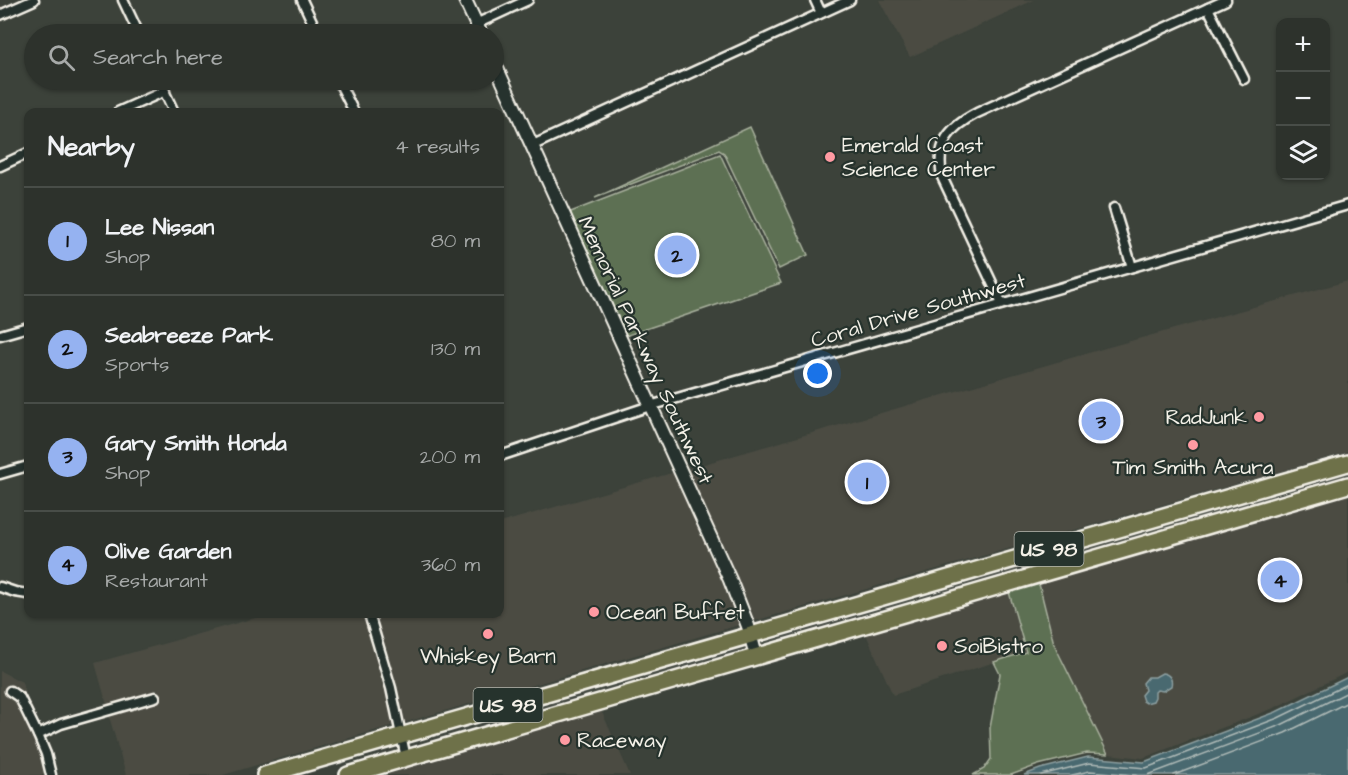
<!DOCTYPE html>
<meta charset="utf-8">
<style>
:root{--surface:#2d322c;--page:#393e38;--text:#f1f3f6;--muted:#a7aaa9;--line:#484d48;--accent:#95b2f1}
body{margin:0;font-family:"Architects Daughter",sans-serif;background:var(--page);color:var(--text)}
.controls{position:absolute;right:18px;top:18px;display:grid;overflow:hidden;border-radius:12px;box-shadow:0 2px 4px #0004}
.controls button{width:54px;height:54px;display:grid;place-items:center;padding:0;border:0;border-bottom:2px solid var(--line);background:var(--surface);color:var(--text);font:30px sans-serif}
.you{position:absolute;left:818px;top:374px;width:21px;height:21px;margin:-15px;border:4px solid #fff;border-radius:50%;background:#1a73e8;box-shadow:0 0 0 9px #1a73e833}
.badge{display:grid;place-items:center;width:39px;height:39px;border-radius:50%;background:var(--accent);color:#111;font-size:20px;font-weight:700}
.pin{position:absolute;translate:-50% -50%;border:3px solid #fff;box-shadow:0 2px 6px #0006}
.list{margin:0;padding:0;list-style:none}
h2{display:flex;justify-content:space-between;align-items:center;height:78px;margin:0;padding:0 24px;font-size:26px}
h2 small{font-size:20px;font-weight:400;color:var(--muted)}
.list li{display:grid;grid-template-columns:39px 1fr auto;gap:18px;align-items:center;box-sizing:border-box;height:108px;padding:0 24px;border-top:2px solid var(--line)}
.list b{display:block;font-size:22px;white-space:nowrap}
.list p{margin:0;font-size:20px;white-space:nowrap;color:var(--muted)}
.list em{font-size:20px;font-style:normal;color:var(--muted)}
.icon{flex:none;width:33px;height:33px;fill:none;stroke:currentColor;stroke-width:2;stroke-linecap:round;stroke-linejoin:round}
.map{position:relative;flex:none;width:1348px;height:775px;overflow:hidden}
.search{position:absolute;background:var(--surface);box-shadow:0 2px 4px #0004;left:24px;top:24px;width:480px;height:66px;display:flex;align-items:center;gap:15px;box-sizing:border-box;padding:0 21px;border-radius:33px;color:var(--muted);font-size:22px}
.panel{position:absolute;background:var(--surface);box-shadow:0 2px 4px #0004;left:24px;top:108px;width:480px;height:510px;border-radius:12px}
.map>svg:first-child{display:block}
.built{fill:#4b4c43}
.green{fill:#5d7052;stroke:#a8b09d;stroke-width:1.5}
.water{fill:#496970;stroke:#8d9fa0;stroke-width:1.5}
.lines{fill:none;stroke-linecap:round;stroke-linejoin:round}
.shore{stroke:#b0bbb8;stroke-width:1.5}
.street-casing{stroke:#f4f1e8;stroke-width:13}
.secondary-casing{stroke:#f4f1e8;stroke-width:16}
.highway-casing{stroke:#f4f1e8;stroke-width:20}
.street{stroke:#26332d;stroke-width:8}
.secondary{stroke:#26332d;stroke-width:12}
.highway{stroke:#6e714a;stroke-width:15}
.poi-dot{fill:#ff9aa2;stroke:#26332d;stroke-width:2}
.labels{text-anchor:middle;stroke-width:4.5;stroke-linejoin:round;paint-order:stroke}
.shield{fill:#26332d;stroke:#b6b8b0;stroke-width:1.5}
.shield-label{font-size:20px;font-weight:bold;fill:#f4f1e8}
.poi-label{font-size:21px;fill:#f4f1e8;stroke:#26332d;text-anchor:start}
.street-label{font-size:21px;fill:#f4f1e8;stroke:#26332d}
</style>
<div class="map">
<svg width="1348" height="775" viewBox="0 0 1348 775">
<rect width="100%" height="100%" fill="#3c423a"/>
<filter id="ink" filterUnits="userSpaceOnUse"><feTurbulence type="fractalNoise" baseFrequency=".0167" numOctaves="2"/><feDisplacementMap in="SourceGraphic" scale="12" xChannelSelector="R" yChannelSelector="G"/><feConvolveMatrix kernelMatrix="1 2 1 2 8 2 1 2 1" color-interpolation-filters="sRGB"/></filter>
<g filter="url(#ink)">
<!-- built -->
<g class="built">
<polygon points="879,0 1034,0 910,57"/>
<polygon points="1348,281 1348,452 751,622 684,470 1109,347"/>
<polygon points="675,472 726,582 742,624 403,723 395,687 374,614 500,614 500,523"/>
<polygon points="1348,495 1348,672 1274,708 1143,758 1108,754 1054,644 1039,584"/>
<polygon points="1009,592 1026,652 893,695 866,634"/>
<polygon points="269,614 364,614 386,689 394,725 223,775 126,775 109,716 161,700 157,690 107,705 95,663"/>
<polygon points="0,671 22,682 28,704 24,696 8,684 4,692 16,702 41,753 46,775 0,775"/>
<polygon points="601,710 630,775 377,775"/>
</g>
<!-- green -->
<g class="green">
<polygon points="750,127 808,255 779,269 724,153 719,150 595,198"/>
<polygon points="720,154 781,283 619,338 563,215"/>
<polygon points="1039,584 1054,644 1108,754 1087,753 1038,765 1011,775 973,775 984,769 991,759 990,728 1000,674 994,662 1026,652 1009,592"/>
</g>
<!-- water -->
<g class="water">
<path d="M1162,673C1169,674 1173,679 1171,686L1163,691L1157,690L1155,692V697L1153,701L1146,703L1143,701L1141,695L1145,690L1143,683L1148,677H1155Z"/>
<polygon points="1348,677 1348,775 1024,775 1040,769 1088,757 1144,762 1276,712"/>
</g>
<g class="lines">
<!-- shore -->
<g class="shore">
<polyline points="1041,775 1089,763 1146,768 1278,718 1348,684"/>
<polyline points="1072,775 1090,771 1137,775"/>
<polyline points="1148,775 1281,725 1348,692"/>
<polyline points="1174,775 1285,733 1348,702"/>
</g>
<defs>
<g id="street">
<polyline points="123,0 139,34"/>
<polyline points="302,0 318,34"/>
<polyline points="815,0 821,13"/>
<polyline points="1208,8 1244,79"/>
<polyline points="0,15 34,0"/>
<polyline points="476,24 528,0"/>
<polyline points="159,80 174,112"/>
<polyline points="338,80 354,112"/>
<polyline points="118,112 165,91"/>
<polyline points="531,146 850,0"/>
<polyline points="0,166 28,153"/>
<polyline points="1114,208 1132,267"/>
<path d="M1002,304L942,177C936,143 948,128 977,113L1226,0"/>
<polyline points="0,335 28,327"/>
<polyline points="500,456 653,405 1348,205"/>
<polyline points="0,474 28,466"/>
<polyline points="0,587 15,592 28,594"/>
<polyline points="369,614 391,688 406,758"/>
<polyline points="10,691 20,698 38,735 46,754 51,775"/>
<polyline points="38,735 61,724 155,697"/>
</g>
<g id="secondary">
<polyline points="465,0 481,34"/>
<polyline points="494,62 730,580 748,626 756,656"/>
</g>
<g id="highway">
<polyline points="265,775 1348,463"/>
<polyline points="348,775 1348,485"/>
</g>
</defs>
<!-- street casing -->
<use href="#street" class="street-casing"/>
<!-- secondary casing -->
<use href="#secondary" class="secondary-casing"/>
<!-- highway casing -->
<use href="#highway" class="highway-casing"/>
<!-- street -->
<use href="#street" class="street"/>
<!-- secondary -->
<use href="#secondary" class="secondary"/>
<!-- highway -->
<use href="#highway" class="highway"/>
</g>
</g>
<!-- markers -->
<g class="poi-dot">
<circle cx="830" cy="157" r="6"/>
<circle cx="1259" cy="417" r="6"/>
<circle cx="1193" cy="445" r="6"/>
<circle cx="594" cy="612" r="6"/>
<circle cx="488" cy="634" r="6"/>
<circle cx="942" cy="646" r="6"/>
<circle cx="565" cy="740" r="6"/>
</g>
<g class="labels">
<!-- shield labels -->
<g class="shield">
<rect x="1014.5" y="532" width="69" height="34" rx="4.5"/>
<rect x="473.5" y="688" width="69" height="34" rx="4.5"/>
</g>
<g class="shield-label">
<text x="1049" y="556">US 98</text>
<text x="508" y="712">US 98</text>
</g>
<!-- poi labels -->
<g class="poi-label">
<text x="842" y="152">Emerald Coast<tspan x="842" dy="24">Science Center</tspan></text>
<text x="1247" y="424" text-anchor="end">RadJunk</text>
<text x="1193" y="474" text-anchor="middle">Tim Smith Acura</text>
<text x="606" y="619">Ocean Buffet</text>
<text x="954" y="653">SoiBistro</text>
<text x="488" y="663" text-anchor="middle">Whiskey Barn</text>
<text x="577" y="747">Raceway</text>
</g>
<!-- street labels -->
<g class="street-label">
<text transform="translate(918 310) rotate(-16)" y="7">Coral Drive Southwest</text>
<text transform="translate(646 350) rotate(65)" y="7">Memorial Parkway Southwest</text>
</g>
</g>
</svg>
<div class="controls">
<button>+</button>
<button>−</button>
<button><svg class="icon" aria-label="layers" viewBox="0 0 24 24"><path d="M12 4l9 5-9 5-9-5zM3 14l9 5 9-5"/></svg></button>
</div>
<div class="you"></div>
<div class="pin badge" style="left:867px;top:482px">1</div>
<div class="pin badge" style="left:677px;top:255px">2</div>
<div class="pin badge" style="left:1101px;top:421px">3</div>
<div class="pin badge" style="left:1280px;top:580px">4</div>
<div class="search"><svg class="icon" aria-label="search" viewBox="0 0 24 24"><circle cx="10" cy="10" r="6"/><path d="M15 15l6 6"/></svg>Search here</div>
<section class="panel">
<h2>Nearby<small>4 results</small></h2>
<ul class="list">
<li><span class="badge">1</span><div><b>Lee Nissan</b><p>Shop</p></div><em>80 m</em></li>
<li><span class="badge">2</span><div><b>Seabreeze Park</b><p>Sports</p></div><em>130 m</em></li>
<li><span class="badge">3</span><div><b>Gary Smith Honda</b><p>Shop</p></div><em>200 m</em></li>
<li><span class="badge">4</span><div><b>Olive Garden</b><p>Restaurant</p></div><em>360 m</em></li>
</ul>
</section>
</div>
